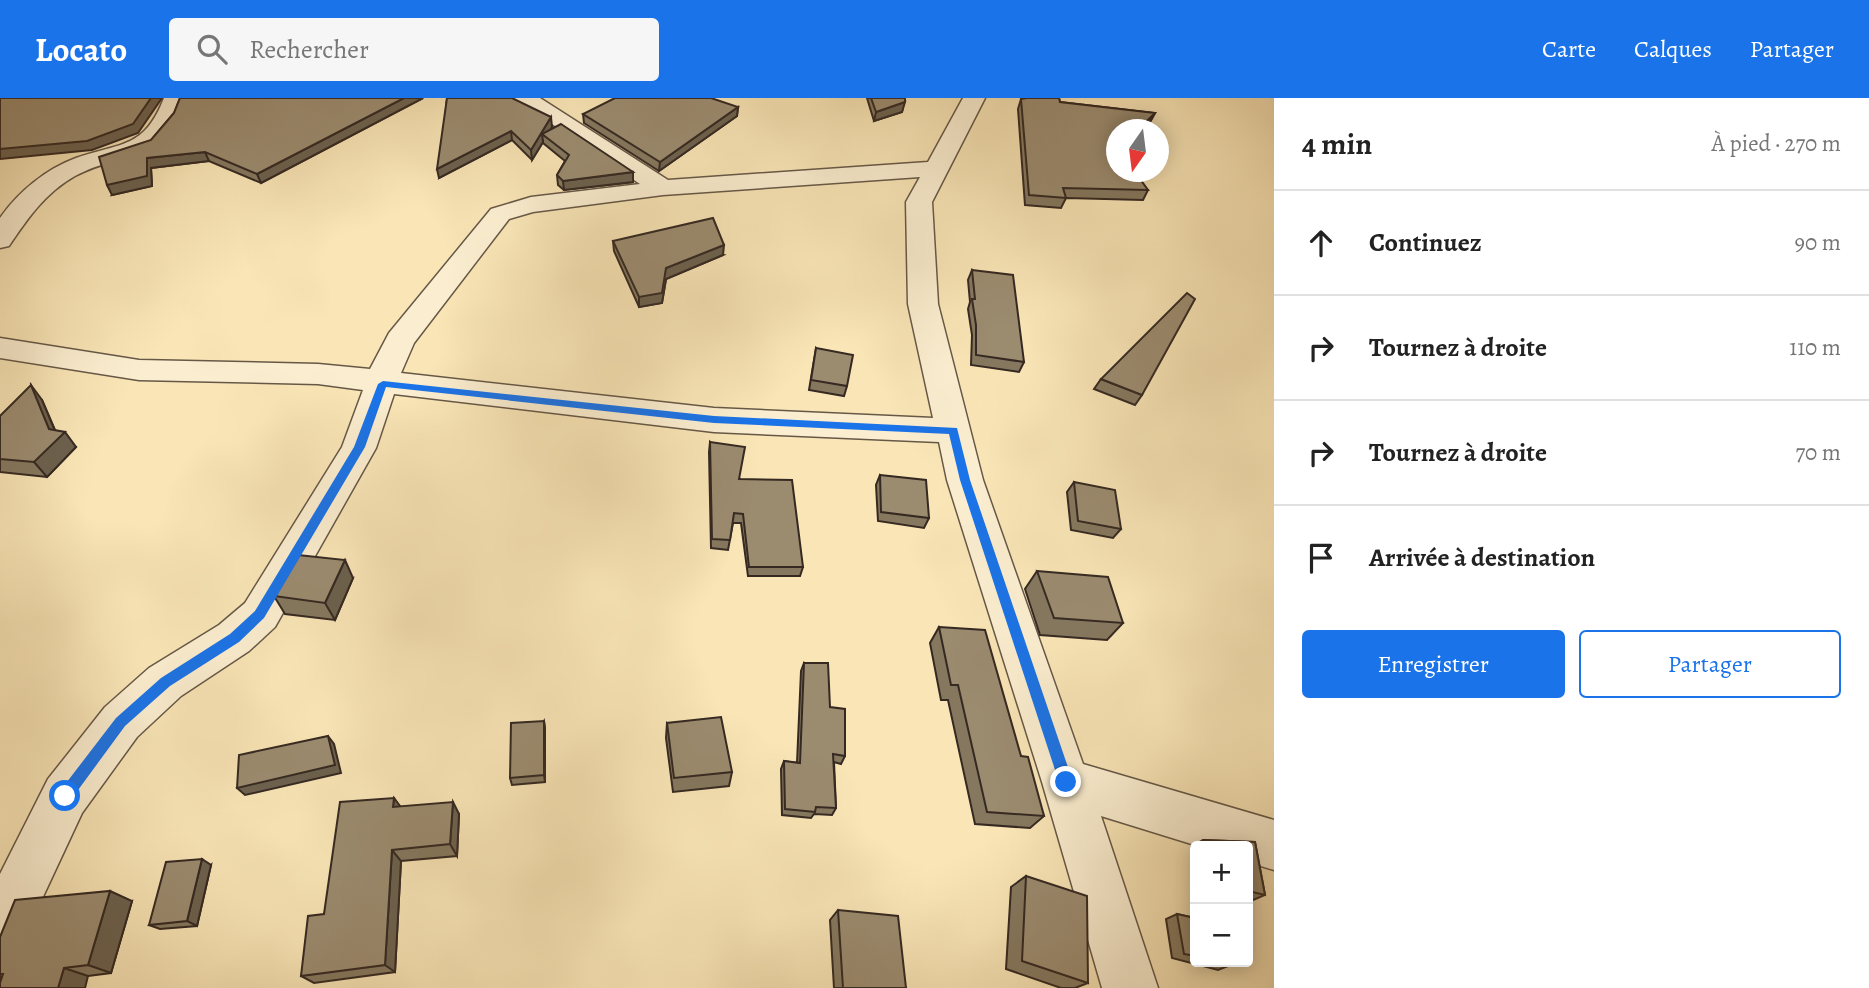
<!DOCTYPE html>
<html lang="fr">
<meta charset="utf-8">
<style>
:root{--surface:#fff;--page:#f6f6f6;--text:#222;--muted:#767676;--line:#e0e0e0;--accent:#1a73e8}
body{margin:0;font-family:Alegreya,serif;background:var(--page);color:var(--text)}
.controls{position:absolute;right:21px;bottom:21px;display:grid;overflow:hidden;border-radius:7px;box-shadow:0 4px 18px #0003}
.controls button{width:63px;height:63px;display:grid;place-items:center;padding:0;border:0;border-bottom:2px solid var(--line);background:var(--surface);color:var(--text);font:35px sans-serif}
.compass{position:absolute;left:1106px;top:21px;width:63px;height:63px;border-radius:50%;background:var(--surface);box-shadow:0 4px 18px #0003;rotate:194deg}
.stop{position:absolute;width:21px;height:21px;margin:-16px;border:5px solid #1a73e8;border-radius:50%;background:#fff}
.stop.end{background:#1a73e8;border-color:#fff;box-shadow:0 2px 7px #0008}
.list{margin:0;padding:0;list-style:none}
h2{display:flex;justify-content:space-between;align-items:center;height:91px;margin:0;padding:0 28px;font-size:30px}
h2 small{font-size:23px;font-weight:400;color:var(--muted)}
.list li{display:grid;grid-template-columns:46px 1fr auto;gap:21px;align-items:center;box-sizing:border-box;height:105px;padding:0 28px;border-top:2px solid var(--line)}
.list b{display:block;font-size:26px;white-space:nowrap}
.list em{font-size:23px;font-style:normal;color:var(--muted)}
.actions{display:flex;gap:14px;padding:21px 28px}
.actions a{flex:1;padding:16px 0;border:2px solid var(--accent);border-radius:7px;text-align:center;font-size:24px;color:var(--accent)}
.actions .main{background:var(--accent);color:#fff}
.icon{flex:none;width:38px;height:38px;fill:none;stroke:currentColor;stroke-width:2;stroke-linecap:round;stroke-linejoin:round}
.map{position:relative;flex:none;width:1274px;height:890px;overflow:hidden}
header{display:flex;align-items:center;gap:42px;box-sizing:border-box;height:98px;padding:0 35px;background:var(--accent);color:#fff}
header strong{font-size:33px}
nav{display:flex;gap:38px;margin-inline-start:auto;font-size:24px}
.search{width:490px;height:63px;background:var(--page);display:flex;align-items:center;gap:18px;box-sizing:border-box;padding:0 24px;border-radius:7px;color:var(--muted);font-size:26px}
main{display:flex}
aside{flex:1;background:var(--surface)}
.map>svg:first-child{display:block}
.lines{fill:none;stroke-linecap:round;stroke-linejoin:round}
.minor-casing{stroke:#665847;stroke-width:3}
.minor{fill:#fbeed0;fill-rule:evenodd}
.wall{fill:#85785f;stroke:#352922;stroke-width:2}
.shaded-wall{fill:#6c614e;stroke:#352922;stroke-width:2}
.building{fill:#9b8b6f;stroke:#352922;stroke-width:2}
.route{fill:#1a73e8}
</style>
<header>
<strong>Locato</strong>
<div class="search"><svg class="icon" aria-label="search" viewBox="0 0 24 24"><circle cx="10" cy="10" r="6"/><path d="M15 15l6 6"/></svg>Rechercher</div>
<nav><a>Carte</a><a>Calques</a><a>Partager</a></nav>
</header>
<main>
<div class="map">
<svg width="1274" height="890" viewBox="0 0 1274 890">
<rect width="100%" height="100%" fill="#f9e5b6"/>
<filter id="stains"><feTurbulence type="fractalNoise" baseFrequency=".00286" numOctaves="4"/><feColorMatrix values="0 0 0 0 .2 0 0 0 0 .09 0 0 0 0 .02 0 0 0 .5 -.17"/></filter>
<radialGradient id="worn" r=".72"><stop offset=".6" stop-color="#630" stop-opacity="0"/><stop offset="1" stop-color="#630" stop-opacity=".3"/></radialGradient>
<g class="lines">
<defs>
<g id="minor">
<path d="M164,0H186C160,73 130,49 75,78C45,95 28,120 9,148L0,150V120C18,94 46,71 76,60C122,44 144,51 164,0Z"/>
<path d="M514,0H540L668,82L928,64L963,0H985L932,104L938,206L983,382L1083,666L1274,722V772L1248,764V748H1198L1101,718L1158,890H1102L1042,684L947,382L939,344L714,334L394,296L376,350L275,529L249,553L181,598L137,639L82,715L41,803L19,866L0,874V776L48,681L105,609L149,570L219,527L245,505L342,349L363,292L318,286L139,282L0,260V240L139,262L318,266L370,271L389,235L491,111L531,99L640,86ZM920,79L906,104L908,206L933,320L714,310L401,275L414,245L509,121L533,114L663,97Z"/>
</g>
</defs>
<!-- minor casing -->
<use href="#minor" class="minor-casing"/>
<!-- minor -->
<use href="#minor" class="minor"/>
</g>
<!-- wall -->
<g class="wall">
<polygon points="180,0 423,0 261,85 209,63 151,70 152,88 112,97 151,42 174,15"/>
<polygon points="447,0 552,29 550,32 633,74 633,84 564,92 558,87 557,77 565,63 543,45 543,44 532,62 512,42 439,80"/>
<polygon points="867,0 905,0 902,14 874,23"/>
<polygon points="1024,0 1059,0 1060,4 1155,15 1150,24 1143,32 1116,32 1116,74 1148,92 1143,102 1066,100 1061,110 1025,107 1018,11 1021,1"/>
<polygon points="738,9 737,18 659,73 584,25 583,16"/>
<polygon points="613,143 723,157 666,181 662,205 639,209 614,153"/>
<polygon points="972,172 1024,264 1019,274 971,267 972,237 968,211 970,204 968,182"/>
<polygon points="816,250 847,288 844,298 809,292"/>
<polygon points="1101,281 1142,297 1135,307 1094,291"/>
<polygon points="42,302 55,332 76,349 47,379 0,374 0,318"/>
<polygon points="710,344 740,381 803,469 800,478 748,478 741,425 733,425 728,452 711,450 709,354"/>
<polygon points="880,377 929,420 924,430 878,423 876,387"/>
<polygon points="1074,384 1121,431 1113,440 1071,432 1067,394"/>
<polygon points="1037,473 1123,525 1107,542 1040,537 1025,491"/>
<polygon points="353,480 335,522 285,516 274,498"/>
<polygon points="939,529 1021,658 1044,718 1030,730 975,726 948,602 941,602 930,545"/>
<polygon points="804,565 830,609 845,658 841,666 834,664 836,710 832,717 814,716 811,720 782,717 781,671 784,663 797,665 801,573"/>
<polygon points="544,623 545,631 545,684 512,687 510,680"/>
<polygon points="667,625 732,674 729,688 673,694 666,640"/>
<polygon points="394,700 400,709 459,716 457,758 401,763 395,874 314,885 301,878 324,816"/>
<polygon points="1203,742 1255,744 1265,797 1251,803 1248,802 1248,748 1195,748 1195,783 1191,749"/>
<polygon points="211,767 197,828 160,831 149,827"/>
<polygon points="1026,778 1088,885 1075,890 1061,890 1006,871 1011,789"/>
<polygon points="132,803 111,875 88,878 0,882 0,839"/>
<polygon points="838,812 906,890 834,890 830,822"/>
<polygon points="1177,816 1195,820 1195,864 1230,864 1231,867 1218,872 1172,860 1166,821"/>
</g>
<!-- shaded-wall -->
<g class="shaded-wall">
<polygon points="151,0 162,0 138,35 92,52 0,61 0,51"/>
<polygon points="404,0 423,0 261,85 257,76"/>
<polygon points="905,4 902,14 874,23 876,14"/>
<polygon points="738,9 737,18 659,73 660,64"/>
<polygon points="1155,15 1150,24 1143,32 1138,32"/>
<polygon points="551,19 552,29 546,39 542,36 543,44 532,62 531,52"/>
<polygon points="511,33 512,42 439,80 437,71"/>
<polygon points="205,54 209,63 151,70 152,88 112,97 107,87 147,60"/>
<polygon points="633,74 633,84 564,92 563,83"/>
<polygon points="724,147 723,157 666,181 662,205 639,209 639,199 666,170"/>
<polygon points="31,287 42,302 58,340 65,334 76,349 47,379 34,364"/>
<polygon points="345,462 353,480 335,522 325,505"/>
<polygon points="544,623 545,631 545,684 544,677"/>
<polygon points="328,638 334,646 341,675 245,697 237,690"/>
<polygon points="394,700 403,712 393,709"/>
<polygon points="453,704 459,716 457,758 450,746"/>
<polygon points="392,752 401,763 395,874 385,867"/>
<polygon points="202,761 211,767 197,828 187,823"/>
<polygon points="110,793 132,803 111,875 88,867"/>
<polygon points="64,870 88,878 85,890 58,890"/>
</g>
<!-- building -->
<g class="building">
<polygon points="0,0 151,0 133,26 87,43 0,51"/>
<polygon points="180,0 404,0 257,76 205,54 147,60 147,78 107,87 99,59 151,42 174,15"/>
<polygon points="447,0 512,0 551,19 531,52 511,33 437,71"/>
<polygon points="615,0 711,0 738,9 660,64 583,16"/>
<polygon points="871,0 905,0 905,4 876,14"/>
<polygon points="1027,0 1059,0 1060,4 1155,15 1138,32 1116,32 1116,74 1135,74 1148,92 1063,90 1066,100 1029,97 1021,1"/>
<polygon points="561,26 633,74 563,83 557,77 569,57 542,36"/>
<polygon points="713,120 724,147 666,170 662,195 639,199 613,143"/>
<polygon points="972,172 1013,177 1024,264 976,257 976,227 972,201 975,201"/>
<polygon points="1187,195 1195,201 1142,297 1101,281"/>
<polygon points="816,250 853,257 847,288 811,282"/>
<polygon points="31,287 49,331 65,334 34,364 0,361 0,318"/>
<polygon points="710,344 745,349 739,381 792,382 803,469 749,469 743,416 734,415 730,442 712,441"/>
<polygon points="880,377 926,382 929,420 881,414"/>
<polygon points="1074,384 1115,392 1121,431 1078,423"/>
<polygon points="298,457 345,462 325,505 274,498"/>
<polygon points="1037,473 1108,479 1123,525 1054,520"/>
<polygon points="939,529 985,532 1021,658 1028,659 1044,718 987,714 958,587 951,587"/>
<polygon points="804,565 828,565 830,609 845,611 845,658 833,656 836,710 816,709 815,714 785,711 784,663 800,665"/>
<polygon points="721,619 732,674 674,680 667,625"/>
<polygon points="544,623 544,677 510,680 511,625"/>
<polygon points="328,638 335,667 237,690 239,657"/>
<polygon points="394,700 393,709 453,704 450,746 392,752 385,867 301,878 308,818 324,816 340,704"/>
<polygon points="1203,742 1255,744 1265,797 1248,793 1248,748 1203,748"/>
<polygon points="202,761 187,823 149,827 166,764"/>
<polygon points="1026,778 1087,798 1088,885 1022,863"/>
<polygon points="110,793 88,867 64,870 58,890 0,890 0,885 3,876 0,876 0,839 15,802"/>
<polygon points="838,812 898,818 906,890 843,890"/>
<polygon points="1177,816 1195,820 1195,858 1184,856"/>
<polygon points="1217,864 1230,864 1231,867"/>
</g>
<!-- route -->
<polygon class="route" points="383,283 714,318 957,330 970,382 1073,684 1071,689 1061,689 1059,684 960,382 949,336 714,325 386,289 365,349 264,520 239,544 170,588 125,628 70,703 60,703 60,693 116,620 161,580 230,536 255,513 354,349 378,286"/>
<rect width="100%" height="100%" filter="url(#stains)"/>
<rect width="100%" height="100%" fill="url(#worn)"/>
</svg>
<div class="controls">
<button>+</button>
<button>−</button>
</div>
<svg class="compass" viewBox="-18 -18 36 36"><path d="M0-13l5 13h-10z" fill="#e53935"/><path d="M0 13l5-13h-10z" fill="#767676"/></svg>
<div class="stop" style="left:65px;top:698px"></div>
<div class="stop end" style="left:1066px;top:684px"></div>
</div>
<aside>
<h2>4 min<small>À pied · 270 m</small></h2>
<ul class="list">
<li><svg class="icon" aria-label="ahead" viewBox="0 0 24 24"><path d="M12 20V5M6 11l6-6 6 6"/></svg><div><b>Continuez</b></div><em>90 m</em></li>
<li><svg class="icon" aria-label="right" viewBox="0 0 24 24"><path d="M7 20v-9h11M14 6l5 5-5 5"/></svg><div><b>Tournez à droite</b></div><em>110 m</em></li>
<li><svg class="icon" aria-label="right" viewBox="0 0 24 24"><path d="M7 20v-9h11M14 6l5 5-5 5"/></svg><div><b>Tournez à droite</b></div><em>70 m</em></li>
<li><svg class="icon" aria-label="arrive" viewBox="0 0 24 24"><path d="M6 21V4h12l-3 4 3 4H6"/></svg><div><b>Arrivée à destination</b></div></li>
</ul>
<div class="actions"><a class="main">Enregistrer</a><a>Partager</a></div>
</aside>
</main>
